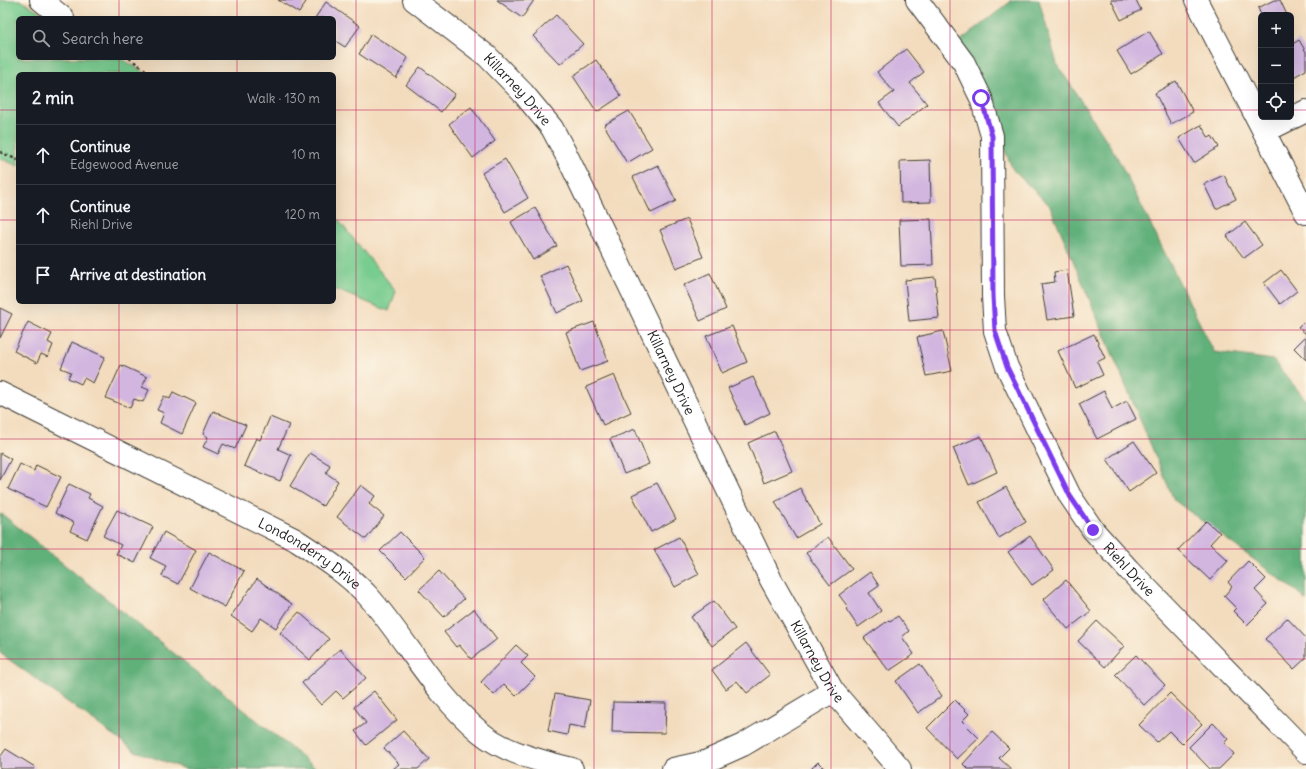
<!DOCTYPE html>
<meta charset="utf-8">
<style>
:root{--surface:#171b24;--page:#242831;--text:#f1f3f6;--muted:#9ea1a6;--line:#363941}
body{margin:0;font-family:Delius,sans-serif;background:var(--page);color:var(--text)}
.controls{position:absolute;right:12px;top:12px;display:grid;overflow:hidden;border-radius:6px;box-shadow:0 4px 16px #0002}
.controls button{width:36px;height:36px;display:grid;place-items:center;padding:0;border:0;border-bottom:1px solid var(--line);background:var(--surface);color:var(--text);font:20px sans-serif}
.stop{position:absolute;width:12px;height:12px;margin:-9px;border:3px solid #7c3aed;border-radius:50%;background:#fff}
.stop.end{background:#7c3aed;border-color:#fff;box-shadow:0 1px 4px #0008}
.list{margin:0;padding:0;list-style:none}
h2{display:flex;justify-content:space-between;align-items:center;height:52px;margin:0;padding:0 16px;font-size:17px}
h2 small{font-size:13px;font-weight:400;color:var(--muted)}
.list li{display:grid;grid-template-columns:26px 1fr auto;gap:12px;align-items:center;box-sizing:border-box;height:60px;padding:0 16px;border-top:1px solid var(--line)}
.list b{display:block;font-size:15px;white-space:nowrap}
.list p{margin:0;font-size:13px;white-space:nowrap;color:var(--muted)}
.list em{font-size:13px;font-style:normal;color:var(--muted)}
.icon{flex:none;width:22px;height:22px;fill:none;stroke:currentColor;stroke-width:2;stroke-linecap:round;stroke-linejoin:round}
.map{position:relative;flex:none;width:1306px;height:769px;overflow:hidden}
.search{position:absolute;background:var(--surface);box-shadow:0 4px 16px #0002;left:16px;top:16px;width:320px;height:44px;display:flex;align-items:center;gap:10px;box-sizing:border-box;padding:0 14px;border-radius:6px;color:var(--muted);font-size:15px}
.panel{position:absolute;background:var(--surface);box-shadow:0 4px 16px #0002;left:16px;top:72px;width:320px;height:232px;border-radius:6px}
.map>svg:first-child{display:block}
.green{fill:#77cc8f;stroke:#4a7456}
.forest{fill:#61b07a;stroke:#3e664b}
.building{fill:#d2b6e0}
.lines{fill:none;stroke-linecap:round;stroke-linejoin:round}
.minor-casing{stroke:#3c3934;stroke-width:24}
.path{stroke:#3c3934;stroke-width:2.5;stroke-dasharray:3 3;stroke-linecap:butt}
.minor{stroke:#fff;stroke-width:22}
.route{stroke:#7c3aed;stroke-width:5}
.grid{fill:none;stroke:#c2185b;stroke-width:1;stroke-opacity:0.55}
.labels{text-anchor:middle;stroke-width:3;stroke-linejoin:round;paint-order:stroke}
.street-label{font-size:14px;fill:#1c1c1c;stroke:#fcf5e5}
</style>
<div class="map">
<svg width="1306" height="769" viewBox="0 0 1306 769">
<rect width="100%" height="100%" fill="#fcf5e5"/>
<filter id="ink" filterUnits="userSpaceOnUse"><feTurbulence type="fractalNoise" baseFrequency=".025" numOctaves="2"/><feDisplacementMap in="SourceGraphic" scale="8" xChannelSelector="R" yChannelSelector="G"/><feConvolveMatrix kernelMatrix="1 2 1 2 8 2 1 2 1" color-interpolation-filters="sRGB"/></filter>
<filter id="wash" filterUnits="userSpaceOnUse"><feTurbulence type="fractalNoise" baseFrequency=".012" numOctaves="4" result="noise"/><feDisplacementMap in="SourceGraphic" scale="16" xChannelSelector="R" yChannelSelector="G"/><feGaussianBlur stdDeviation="0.9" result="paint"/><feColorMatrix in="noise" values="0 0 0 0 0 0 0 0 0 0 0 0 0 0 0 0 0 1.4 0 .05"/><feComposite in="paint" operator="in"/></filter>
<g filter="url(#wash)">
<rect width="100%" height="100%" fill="#f3dcbe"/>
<!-- green -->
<g class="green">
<polygon points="0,0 20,0 51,18 18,18 18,58 120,58 147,74 18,74 18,166 0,158"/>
<polygon points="334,215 396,291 389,311 334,289"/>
</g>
<!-- forest -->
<g class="forest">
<polygon points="1010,0 1039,0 1057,64 1116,155 1214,352 1273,360 1306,400 1306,601 1296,591 1174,500 1050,206 1013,170 960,41 1010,2"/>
<polygon points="0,514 3,515 317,769 185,769 135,751 0,653"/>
</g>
<g id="blocks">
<!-- building -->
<g class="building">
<polygon points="278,0 307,0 299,13"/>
<polygon points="497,0 534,0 522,18"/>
<polygon points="1111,0 1136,0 1141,10 1121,20"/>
<polygon points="1274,0 1280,0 1287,15 1261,15 1258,8"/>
<polygon points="326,2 360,26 345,47 334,40 334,18 315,18"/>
<polygon points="556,15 583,44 560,64 533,36"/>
<polygon points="1149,31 1163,54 1131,74 1117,51"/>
<polygon points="371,34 408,58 396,78 359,54"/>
<polygon points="1299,40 1306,52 1306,70 1292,78 1291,45"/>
<polygon points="906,49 924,72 910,83 927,104 898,127 879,103 894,92 877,72"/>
<polygon points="596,60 621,96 597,112 573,76"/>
<polygon points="420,67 455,94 441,112 406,85"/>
<polygon points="1176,81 1193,112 1171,124 1155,93"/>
<polygon points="471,107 495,141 473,158 449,124"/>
<polygon points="629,111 652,148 627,163 604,125"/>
<polygon points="1201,125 1209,138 1212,136 1219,147 1194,163 1179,138"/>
<polygon points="505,159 528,198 505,212 482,173"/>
<polygon points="930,160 931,202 901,203 900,161"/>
<polygon points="658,165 676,201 651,213 633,177"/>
<polygon points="1224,175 1236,199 1216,209 1204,184"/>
<polygon points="535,208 557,246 533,260 511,222"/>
<polygon points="687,219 703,257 676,268 660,230"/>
<polygon points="931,219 933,265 901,266 899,220"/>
<polygon points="1245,222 1262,245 1244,258 1227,236"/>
<polygon points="566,264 583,301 557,313 540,276"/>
<polygon points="1067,270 1074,316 1047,320 1041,284 1055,282 1054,272"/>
<polygon points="1281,270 1297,291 1280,304 1264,283"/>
<polygon points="710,273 726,309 700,321 684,285"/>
<polygon points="935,277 939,318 909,321 905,280"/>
<polygon points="0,308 12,314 0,338"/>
<polygon points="1306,319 1306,334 1298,327"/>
<polygon points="28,322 52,334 48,342 53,345 48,357 41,354 37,363 14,351"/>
<polygon points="594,322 608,361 580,371 566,332"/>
<polygon points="732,326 747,362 722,373 706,336"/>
<polygon points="943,331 952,371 926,376 917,337"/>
<polygon points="1094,334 1105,358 1097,362 1103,375 1075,388 1058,351"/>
<polygon points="1306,336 1306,360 1294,348"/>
<polygon points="72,342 105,357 93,383 84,378 81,384 68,378 71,372 61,368"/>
<polygon points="121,365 147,377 142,387 149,390 143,402 134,399 130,408 106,398"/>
<polygon points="614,375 631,412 603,425 586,387"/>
<polygon points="753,377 770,413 745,425 728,388"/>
<polygon points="1104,391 1112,409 1127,401 1136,419 1097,439 1079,404"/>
<polygon points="173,392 196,403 182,434 160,423 164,413 157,410 164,396 170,399"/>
<polygon points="213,411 246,425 235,449 223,444 218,454 203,447 208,437 203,434"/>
<polygon points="270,417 289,425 278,449 291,455 280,481 244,466 256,438 260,440"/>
<polygon points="635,429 649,464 624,474 610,439"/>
<polygon points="775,431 792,471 764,483 748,443"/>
<polygon points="981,436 997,472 969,485 953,448"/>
<polygon points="1134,441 1156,473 1129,492 1107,459"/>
<polygon points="0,453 11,459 0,480"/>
<polygon points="310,453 330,465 326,473 338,481 323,506 290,486"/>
<polygon points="20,464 34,471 36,465 61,477 46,507 8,489"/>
<polygon points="657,483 676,519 651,532 632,495"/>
<polygon points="69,484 90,494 88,498 103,506 87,539 70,531 74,523 55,513"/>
<polygon points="361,485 375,496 369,504 384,516 366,539 337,517"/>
<polygon points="1006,487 1026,522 999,538 979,502"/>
<polygon points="800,488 820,524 796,538 775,502"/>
<polygon points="117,510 153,527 135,563 116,554 121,545 103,536"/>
<polygon points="1206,521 1220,533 1210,544 1228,561 1210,580 1178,550"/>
<polygon points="164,532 196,550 178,584 162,576 166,566 150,558"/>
<polygon points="400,532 425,557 406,577 380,551"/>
<polygon points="1030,536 1054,570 1032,585 1008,552"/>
<polygon points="679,537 699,574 675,587 654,550"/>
<polygon points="828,537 852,569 830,585 806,553"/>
<polygon points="209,552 244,571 225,607 190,588"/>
<polygon points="1248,561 1266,579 1255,590 1268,604 1247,625 1233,611 1236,608 1224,596 1232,587 1228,582"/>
<polygon points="439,571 464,599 444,617 419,590"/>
<polygon points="870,572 879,586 869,593 881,611 858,627 846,609 848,607 839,595"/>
<polygon points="257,579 292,604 276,628 261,618 252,631 231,616"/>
<polygon points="1066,580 1091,611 1068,629 1043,600"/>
<polygon points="714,601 735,629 712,646 691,617"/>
<polygon points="474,609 497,639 471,659 459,645 456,647 444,632"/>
<polygon points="299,612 329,639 310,660 280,633"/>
<polygon points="898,616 909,631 902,637 914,654 889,671 864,638 889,620 890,621"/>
<polygon points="1287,618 1306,638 1306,658 1294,669 1265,639"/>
<polygon points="1097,621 1124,646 1105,667 1078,641"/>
<polygon points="746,643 770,675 747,693 737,681 726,689 712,670"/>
<polygon points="516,645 528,656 521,663 535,677 516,696 504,684 494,695 481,682"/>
<polygon points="340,649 366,678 343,698 336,691 321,705 302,683"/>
<polygon points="1136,655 1165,685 1144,705 1115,675"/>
<polygon points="920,664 942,696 918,713 896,681"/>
<polygon points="374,691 397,720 366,745 355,731 366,723 354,707"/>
<polygon points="1170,693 1202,724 1182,744 1169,731 1157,742 1139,725"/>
<polygon points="555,694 590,700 585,728 569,725 567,735 548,731"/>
<polygon points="955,700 969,714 962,721 979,738 957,759 927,728"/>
<polygon points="613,702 666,703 665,733 612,732"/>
<polygon points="1213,723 1228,739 1224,743 1234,754 1219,769 1210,769 1189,747"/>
<polygon points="403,731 429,759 418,769 393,769 399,764 384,748"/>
<polygon points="992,732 1009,748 999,758 1011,769 968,769 963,764"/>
<polygon points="6,749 35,767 34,769 0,769 0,757"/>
<polygon points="818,762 825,769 811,769"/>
</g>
</g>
</g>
<g filter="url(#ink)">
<use href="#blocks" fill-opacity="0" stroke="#3c3934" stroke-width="1"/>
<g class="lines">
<defs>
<g id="minor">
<polyline points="41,0 63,18"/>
<path id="s1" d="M414,0L487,56L523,93L552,128L569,160L771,580L833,691L900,769"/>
<path id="s2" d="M917,0L964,63L981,98L992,136L993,296L995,331L1007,367L1070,496L1093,530L1129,570L1306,752"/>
<polyline points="1196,0 1306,213"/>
<polyline points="1264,132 1306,111"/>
<path id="s3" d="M0,393L294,539C320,556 347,573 368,596C407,640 434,694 480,732C505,753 541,761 572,769"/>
<polyline points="673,769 705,762 743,745 833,691"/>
</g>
</defs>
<!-- minor casing -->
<use href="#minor" class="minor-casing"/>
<!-- path -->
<g class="path">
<polyline points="129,58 151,74"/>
<polyline points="0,152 18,160"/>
</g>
<!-- minor -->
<use href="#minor" class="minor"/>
</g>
</g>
<g class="lines" filter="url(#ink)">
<!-- route -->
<polyline class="route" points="981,98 992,136 993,296 995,331 1007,367 1070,496 1093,530"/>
</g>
<!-- grid -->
<path class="grid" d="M119,0V18M237,0V18M356,0V769M475,0V769M594,0V769M712,0V769M831,0V769M950,0V769M1069,0V769M1187,0V769M119,58V74M237,58V74M0,110H18M334,110H1261M1291,110H1306M0,220H18M334,220H1306M119,302V769M237,302V769M0,330H1306M0,439H1306M0,549H1306M0,659H1306"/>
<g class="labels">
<!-- street labels -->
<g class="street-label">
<text dy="5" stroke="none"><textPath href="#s1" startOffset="137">Killarney Drive</textPath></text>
<text dy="5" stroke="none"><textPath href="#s1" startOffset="461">Killarney Drive</textPath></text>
<text dy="5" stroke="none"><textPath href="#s3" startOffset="349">Londonderry Drive</textPath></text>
<text dy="5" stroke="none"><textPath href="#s2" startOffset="628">Riehl Drive</textPath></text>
<text dy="5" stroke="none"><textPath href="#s1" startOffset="785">Killarney Drive</textPath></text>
</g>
</g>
</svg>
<div class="controls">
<button>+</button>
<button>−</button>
<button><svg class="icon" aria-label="locate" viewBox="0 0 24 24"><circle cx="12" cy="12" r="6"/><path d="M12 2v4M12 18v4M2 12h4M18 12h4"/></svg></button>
</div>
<div class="stop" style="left:981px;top:98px"></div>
<div class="stop end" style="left:1093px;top:530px"></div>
<div class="search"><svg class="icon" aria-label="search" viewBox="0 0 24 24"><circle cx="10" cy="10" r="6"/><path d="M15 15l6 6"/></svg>Search here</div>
<section class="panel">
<h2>2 min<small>Walk · 130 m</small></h2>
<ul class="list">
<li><svg class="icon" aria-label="ahead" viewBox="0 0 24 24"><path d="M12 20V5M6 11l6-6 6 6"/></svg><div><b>Continue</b><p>Edgewood Avenue</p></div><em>10 m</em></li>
<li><svg class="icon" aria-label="ahead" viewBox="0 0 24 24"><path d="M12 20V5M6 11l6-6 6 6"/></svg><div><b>Continue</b><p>Riehl Drive</p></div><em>120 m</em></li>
<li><svg class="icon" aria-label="arrive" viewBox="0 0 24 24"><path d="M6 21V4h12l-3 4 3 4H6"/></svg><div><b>Arrive at destination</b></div></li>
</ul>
</section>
</div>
